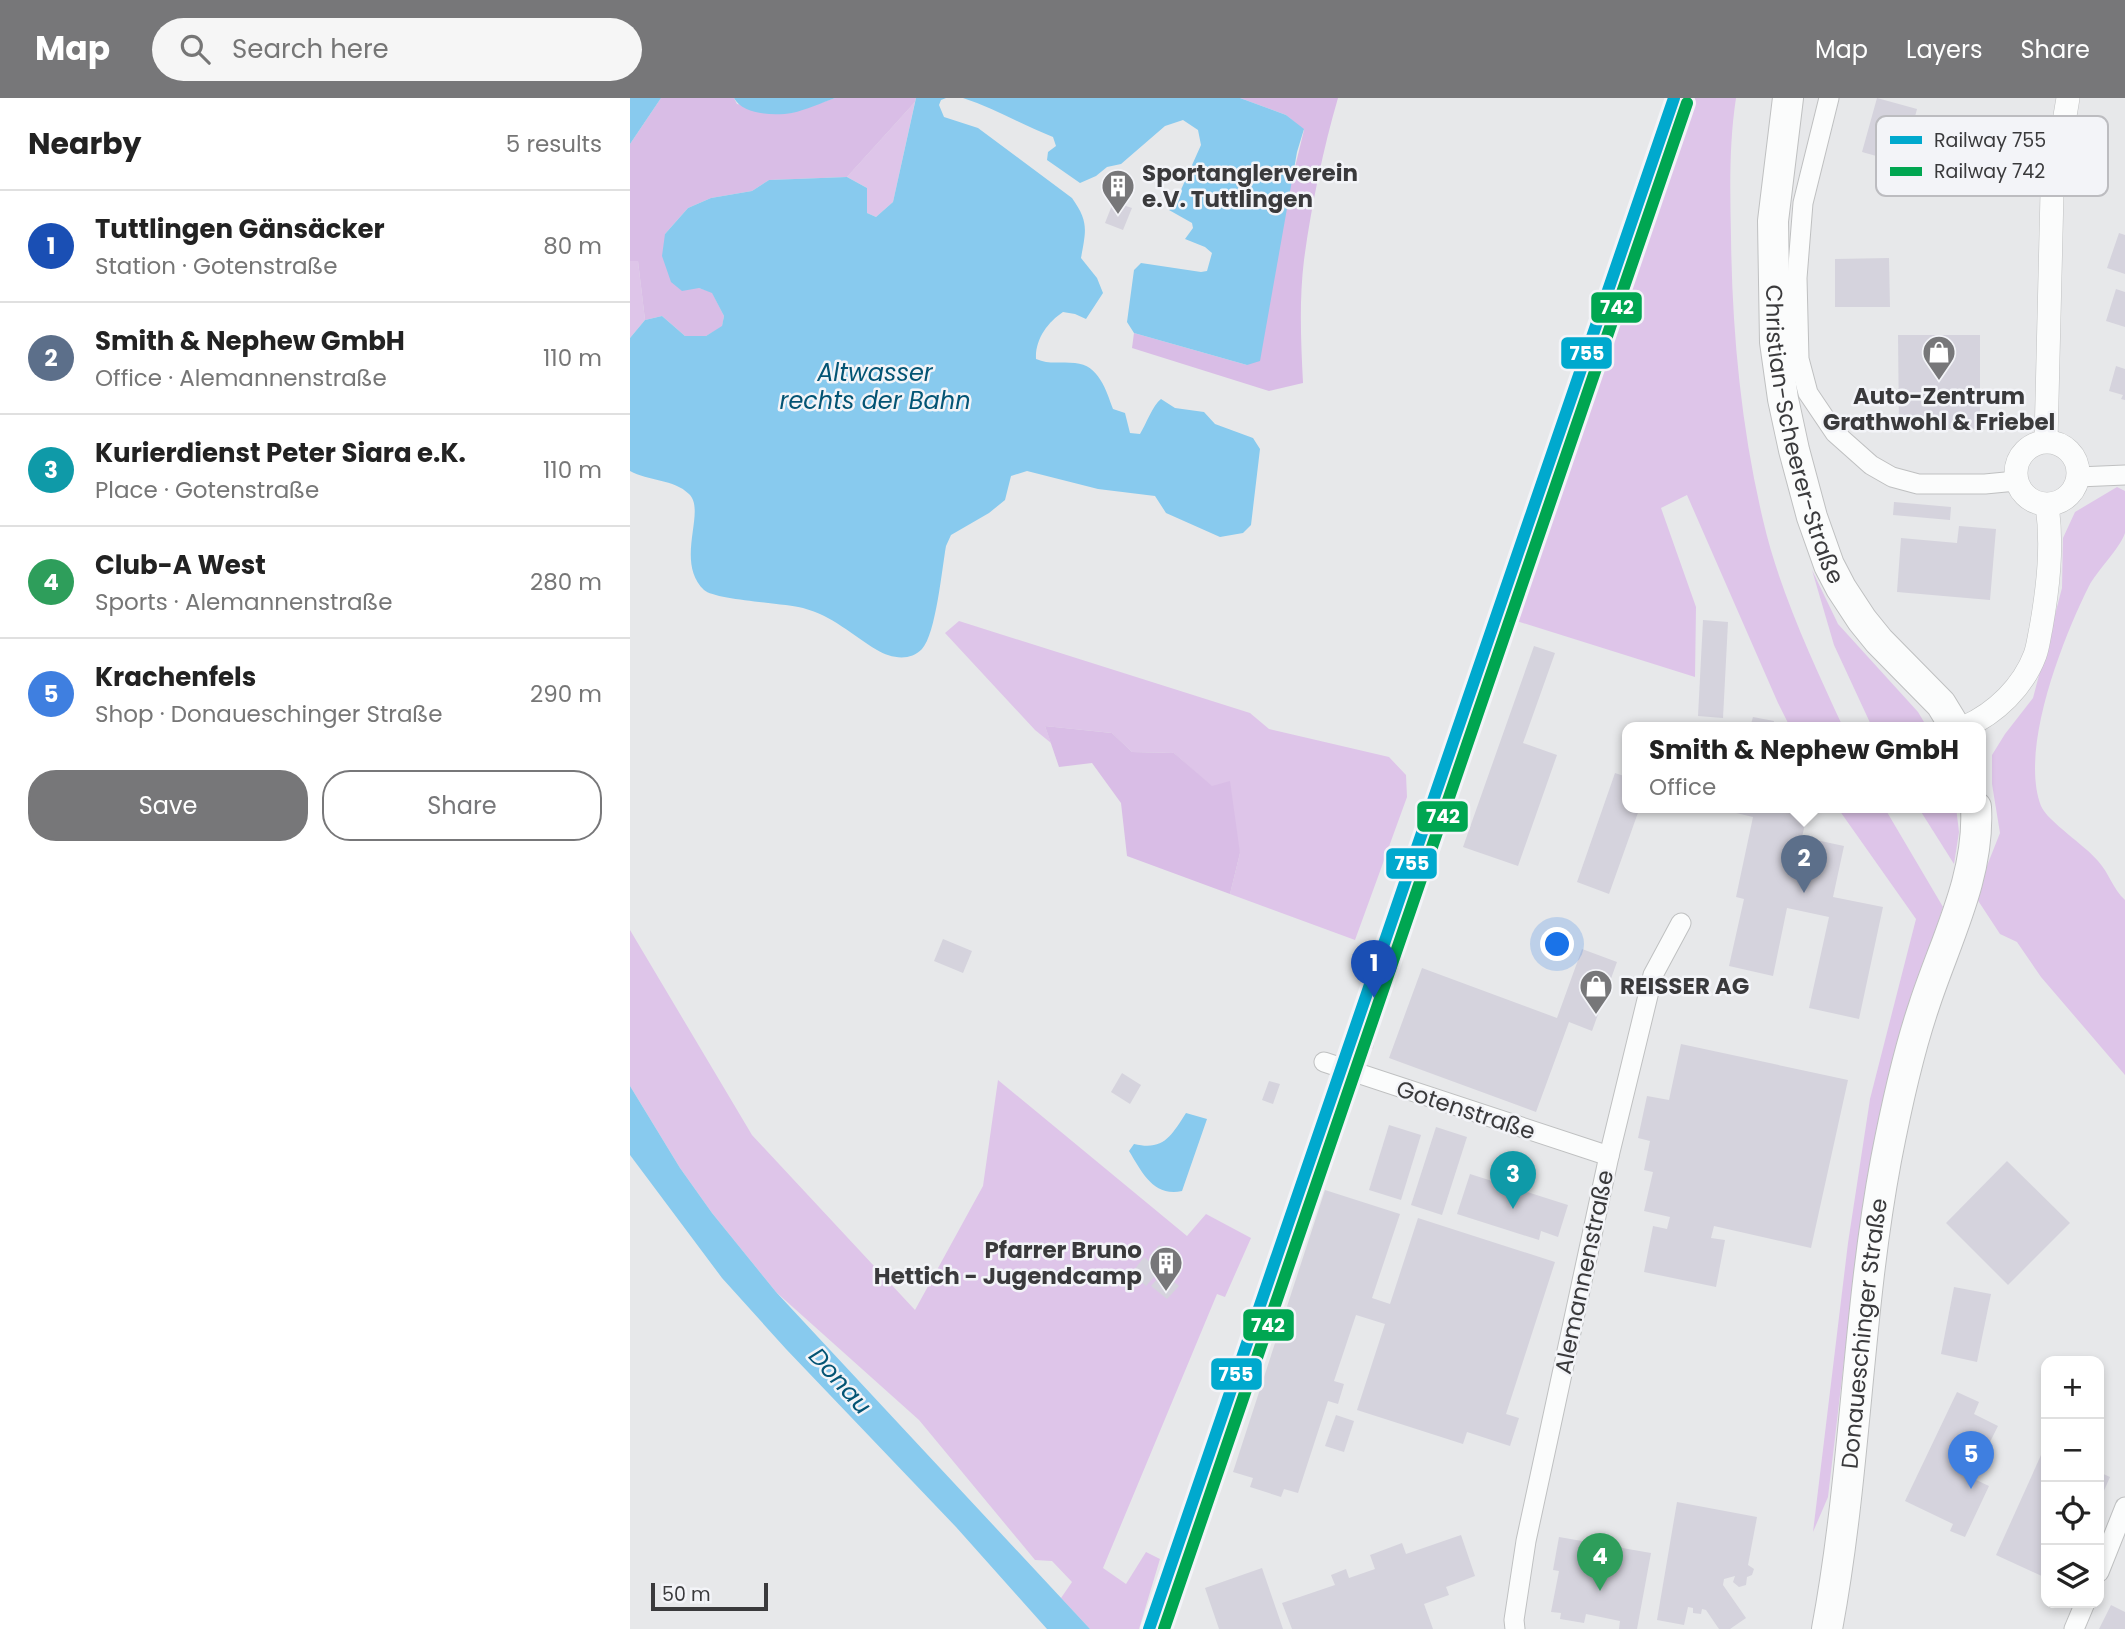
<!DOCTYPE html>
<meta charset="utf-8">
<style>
:root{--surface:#fff;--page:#f6f6f6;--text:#222;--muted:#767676;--line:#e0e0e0;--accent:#777779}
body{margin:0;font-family:Poppins,sans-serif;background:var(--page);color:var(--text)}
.controls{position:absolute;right:21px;bottom:21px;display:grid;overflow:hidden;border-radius:14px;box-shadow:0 4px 10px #0003}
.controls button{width:63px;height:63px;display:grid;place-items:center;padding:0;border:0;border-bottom:2px solid var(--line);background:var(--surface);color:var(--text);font:35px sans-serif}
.scale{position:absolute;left:21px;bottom:18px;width:117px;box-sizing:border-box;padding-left:7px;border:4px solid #3a3a3c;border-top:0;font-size:19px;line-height:24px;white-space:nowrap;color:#3a3a3c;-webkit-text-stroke:5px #f3f4f8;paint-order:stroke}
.you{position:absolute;left:928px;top:847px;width:24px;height:24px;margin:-18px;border:5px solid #fff;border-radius:50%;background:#1a73e8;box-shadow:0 0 0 10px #1a73e833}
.badge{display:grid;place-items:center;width:46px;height:46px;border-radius:50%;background:var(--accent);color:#fff;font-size:23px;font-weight:700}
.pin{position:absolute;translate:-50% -58px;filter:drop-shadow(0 2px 4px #0008)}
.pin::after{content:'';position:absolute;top:37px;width:24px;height:21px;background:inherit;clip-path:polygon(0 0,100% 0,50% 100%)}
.popup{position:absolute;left:992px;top:624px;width:364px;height:91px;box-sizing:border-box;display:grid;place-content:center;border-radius:14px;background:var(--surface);filter:drop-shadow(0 2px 5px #0005);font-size:23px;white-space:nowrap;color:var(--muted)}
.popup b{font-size:26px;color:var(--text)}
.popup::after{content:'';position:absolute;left:50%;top:100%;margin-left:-14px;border:14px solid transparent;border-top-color:var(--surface)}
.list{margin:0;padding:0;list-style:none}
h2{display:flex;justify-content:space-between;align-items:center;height:91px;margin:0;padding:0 28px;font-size:30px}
h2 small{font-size:23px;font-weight:400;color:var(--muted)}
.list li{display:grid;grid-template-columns:46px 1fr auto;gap:21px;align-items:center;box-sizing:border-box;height:112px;padding:0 28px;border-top:2px solid var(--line)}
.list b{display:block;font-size:26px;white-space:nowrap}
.list p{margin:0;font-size:23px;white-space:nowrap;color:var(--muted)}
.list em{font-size:23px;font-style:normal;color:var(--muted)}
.actions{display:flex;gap:14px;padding:21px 28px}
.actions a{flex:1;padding:16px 0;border:2px solid var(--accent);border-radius:28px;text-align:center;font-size:24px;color:var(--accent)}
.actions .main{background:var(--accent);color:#fff}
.icon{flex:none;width:38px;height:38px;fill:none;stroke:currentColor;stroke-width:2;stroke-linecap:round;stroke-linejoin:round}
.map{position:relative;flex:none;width:1495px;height:1531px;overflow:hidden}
header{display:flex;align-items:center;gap:42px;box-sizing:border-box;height:98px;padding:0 35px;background:var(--accent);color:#fff}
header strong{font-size:33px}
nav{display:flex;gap:38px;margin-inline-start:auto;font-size:24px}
.search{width:490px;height:63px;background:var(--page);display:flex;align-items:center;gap:18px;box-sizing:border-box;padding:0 24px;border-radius:38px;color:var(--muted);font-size:26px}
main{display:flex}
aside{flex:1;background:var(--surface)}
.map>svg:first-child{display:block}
.green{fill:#dec5e9}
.forest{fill:#d9bde6}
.water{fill:#88caee}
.building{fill:#d5d3dd}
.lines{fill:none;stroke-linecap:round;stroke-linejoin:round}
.minor-casing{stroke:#bfc0c1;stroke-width:21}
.tertiary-casing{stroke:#bfc0c1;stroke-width:24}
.primary-casing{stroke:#bfc0c1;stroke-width:32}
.minor{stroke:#fbfcfc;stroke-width:19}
.tertiary{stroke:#fbfcfc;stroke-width:23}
.primary{stroke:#fbfcfc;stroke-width:30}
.rail-1-casing{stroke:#f3f4f8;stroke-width:18}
.rail-2-casing{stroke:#f3f4f8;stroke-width:18}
.rail-1{stroke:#00a9ce;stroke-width:12}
.rail-2{stroke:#00a651;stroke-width:12}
.labels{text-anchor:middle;stroke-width:5;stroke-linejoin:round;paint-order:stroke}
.poi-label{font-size:23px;font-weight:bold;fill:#3a3a3c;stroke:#f3f4f8;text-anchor:start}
.street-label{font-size:23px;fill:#3a3a3c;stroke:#f3f4f8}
.water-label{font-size:24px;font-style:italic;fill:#035474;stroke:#f3f4f8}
.key{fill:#f3f4f8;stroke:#bcbcc0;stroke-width:2}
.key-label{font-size:19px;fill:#3a3a3c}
.line-badge{stroke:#f3f4f8;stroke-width:2.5}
.badge-label{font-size:19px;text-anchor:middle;font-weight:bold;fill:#fff}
</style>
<header>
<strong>Map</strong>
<div class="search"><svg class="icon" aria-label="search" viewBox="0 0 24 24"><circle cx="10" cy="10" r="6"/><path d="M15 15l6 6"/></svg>Search here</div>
<nav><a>Map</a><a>Layers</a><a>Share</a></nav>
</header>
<main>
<aside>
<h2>Nearby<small>5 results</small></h2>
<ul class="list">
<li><span class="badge" style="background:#1a4fb4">1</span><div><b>Tuttlingen Gänsäcker</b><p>Station · Gotenstraße</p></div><em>80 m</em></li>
<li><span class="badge" style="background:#5c6f8a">2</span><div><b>Smith &amp; Nephew GmbH</b><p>Office · Alemannenstraße</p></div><em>110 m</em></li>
<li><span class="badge" style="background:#0f9aa8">3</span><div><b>Kurierdienst Peter Siara e.K.</b><p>Place · Gotenstraße</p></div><em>110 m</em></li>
<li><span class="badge" style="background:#2e9e5b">4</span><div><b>Club-A West</b><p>Sports · Alemannenstraße</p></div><em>280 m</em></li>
<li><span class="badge" style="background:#3f7fe0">5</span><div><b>Krachenfels</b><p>Shop · Donaueschinger Straße</p></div><em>290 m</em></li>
</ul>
<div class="actions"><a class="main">Save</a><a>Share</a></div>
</aside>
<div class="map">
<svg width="1495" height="1531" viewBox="0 0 1495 1531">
<rect width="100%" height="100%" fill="#e7e8ea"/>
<!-- green -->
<g class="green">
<path d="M1060,0H1106C1099,45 1100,92 1101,138C1102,232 1111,329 1133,422C1149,492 1183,564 1213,629H1160L1148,605L1057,397L1031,410L1066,509L1065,579L877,520Z"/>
<polygon points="285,4 263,104 246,119 237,115 237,90 217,79"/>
<polygon points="0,163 8,163 15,222 0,240"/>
<path d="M1487,389L1495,393C1495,405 1495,423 1495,435C1490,450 1467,473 1459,488C1433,540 1389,651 1411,708C1418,724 1455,747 1468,763C1479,775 1483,791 1495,802V977L1411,879L1387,844L1370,836L1345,798L1370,735L1362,686V657L1375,636L1403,600L1432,490L1433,440L1445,414Z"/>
<polygon points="1182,472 1208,526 1288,614 1297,629 1242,629 1204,547"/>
<polygon points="329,523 620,615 639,631 759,659 776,677 777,699 725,842 600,796 610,755 582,689 544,655 502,654 482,635 415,628 421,645 405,632 315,535"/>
<polygon points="1207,709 1254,709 1313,809 1269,941 1238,1074 1227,1152 1198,1399 1183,1434 1218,1145 1240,1001 1286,821"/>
<polygon points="1288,709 1326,709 1329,734 1324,766"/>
<polygon points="0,832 122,1037 285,1212 353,1088 368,982 557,1138 576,1116 621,1140 595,1199 587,1196 473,1470 496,1486 516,1454 530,1461 509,1531 460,1531 431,1500 442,1484 422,1463 405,1462 289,1322 146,1194 82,1115 50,1070 0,988"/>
</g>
<!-- forest -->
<g class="forest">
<polygon points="31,0 104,0 107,6 161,15 205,0 286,0 285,4 217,79 139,82 122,93 81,100 58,110 35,136 69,190 82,194 94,218 92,229 76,238 55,238 32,218 15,222 8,163 0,163 0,46"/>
<path d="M610,0H708C693,51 681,110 674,162C669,203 671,245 673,285L639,293L502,250L504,235L617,267L674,32L656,17Z"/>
<polygon points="415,628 482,635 502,654 544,655 582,688 600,683 610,755 600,796 497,758 491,705 462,665 429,669"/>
</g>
<!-- water -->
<g class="water">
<polygon points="0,0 31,0 0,46"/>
<path d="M104,0H205C191,5 176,12 162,15C145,18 113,17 104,0Z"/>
<path d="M286,0H316L311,2L309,7L314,19L348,30L442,100C459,124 456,132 451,160L467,180L473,195L456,221L445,216L433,214C418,224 405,241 406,261C420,267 431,263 445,265C469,267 476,292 483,311L495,315L500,335L510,336C516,326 523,307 531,301L545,310L574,314L585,326L623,340L630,351L621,427L613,435L590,439L536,415L525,398L468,391L397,373L381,378L375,402L359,415L321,437L316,448C312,470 306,536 292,551C280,564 260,560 247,552C222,537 203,518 173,510C153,505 85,502 74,492C44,463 77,413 59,396C44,381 18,383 0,373V240L15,222L32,218L55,238H76L92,228L94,218L82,195L69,190L52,193L41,184L32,158L35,136L58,110L81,100L122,93L139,82L217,79L237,90V115L246,119L263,104Z"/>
<path d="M333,0H610L656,17L674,31L667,54L630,263L617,267L504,235L497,224L504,172L511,165L571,174L577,173L582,155L575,149L555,141L563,130L562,125L539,112L546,103L571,47L568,32L553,22L535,28L491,66L477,69L466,78L450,85L417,62L418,54L426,48L423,39C392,27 364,10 333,0Z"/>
<polygon points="0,988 50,1070 82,1115 146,1194 460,1531 417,1531 326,1429 156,1251 92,1180 0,1057"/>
<path d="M556,1015L577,1021L552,1093C523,1099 512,1074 499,1053L504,1046C534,1053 541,1038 556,1015Z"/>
</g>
<!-- building -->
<g class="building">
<polygon points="1247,0 1287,11 1282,30 1337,45 1342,26 1374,35 1357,97 1325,87 1328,77 1258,57 1257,61 1232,54"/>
<polygon points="486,97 498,102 496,108 502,110 493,132 475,125"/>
<polygon points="1489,135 1495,137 1495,176 1477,170"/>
<polygon points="1259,160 1260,209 1205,209 1205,161"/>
<polygon points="1486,191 1495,194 1495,229 1476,223"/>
<polygon points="1268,237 1350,237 1350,331 1269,331"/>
<polygon points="1486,268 1495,271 1495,302 1491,301 1493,297 1479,293"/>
<polygon points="1264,404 1321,409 1320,422 1263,417"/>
<polygon points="1329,428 1366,431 1360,502 1267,494 1271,440 1327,445"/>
<polygon points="1073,522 1098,524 1093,620 1068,618"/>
<polygon points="904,548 925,555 893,645 927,657 888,768 833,749"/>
<polygon points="1123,619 1144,623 1143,629 1120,629"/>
<polygon points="985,675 997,679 997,709 1010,709 979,796 947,784"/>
<polygon points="1103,709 1179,709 1172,739 1214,748 1203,799 1253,809 1229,921 1179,910 1199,819 1157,810 1143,878 1099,868 1114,801 1106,799 1123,719 1102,714"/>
<polygon points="313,841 342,853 333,875 304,863"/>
<polygon points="952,851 987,864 962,933 939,924 906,1014 759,960 792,870 927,920"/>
<polygon points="741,925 748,927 743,951 736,950"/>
<polygon points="1051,946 1218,982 1181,1150 1084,1128 1081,1140 1095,1142 1086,1189 1014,1174 1023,1128 1037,1131 1040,1119 1014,1113 1023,1074 1014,1072 1020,1043 1008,1040 1017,998 1039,1002"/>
<polygon points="492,975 511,987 500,1006 481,994"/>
<polygon points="639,983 650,986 643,1006 632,1002"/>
<polygon points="759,1027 791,1037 771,1102 739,1092"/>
<polygon points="806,1029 837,1039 812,1117 781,1107"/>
<polygon points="1377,1063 1440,1125 1378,1187 1316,1125"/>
<polygon points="840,1076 938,1107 928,1139 911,1133 909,1142 827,1116"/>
<polygon points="695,1092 770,1116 742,1200 760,1206 788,1120 925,1164 876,1316 889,1320 880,1348 837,1334 833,1346 727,1312 755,1226 726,1217 704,1283 714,1286 708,1306 698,1303 668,1395 654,1391 651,1399 620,1389 623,1380 603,1374"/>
<polygon points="529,1147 542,1157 532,1169 519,1159"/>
<polygon points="514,1159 530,1172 516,1188 501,1176"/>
<polygon points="533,1174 549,1188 537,1201 521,1188"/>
<polygon points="1324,1189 1361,1196 1347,1264 1311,1256"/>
<polygon points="1327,1294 1349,1304 1344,1316 1368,1328 1342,1380 1359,1388 1335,1439 1320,1433 1323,1426 1275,1403"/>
<polygon points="706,1317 724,1323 714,1354 695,1348"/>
<polygon points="1416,1346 1416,1480 1366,1457"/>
<polygon points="1469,1374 1480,1379 1469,1404"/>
<polygon points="1047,1404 1127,1419 1118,1467 1124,1471 1122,1477 1117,1479 1116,1487 1109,1489 1103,1484 1105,1478 1094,1481 1093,1487 1116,1520 1100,1531 1089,1531 1076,1512 1072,1511 1071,1516 1063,1515 1063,1510 1058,1509 1054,1527 1027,1522"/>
<polygon points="831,1437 845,1478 816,1489 819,1497 794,1506 803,1531 662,1531 652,1505 705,1487 701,1477 716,1471 719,1480 745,1471 740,1457 772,1445 776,1456"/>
<polygon points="929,1439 1021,1455 1007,1531 989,1531 990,1523 956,1516 954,1525 930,1521 931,1515 921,1514 929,1473 923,1472"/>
<polygon points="632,1470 653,1531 589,1531 575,1490"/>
<polygon points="1481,1507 1495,1514 1495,1531 1469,1531"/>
</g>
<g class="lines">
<defs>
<g id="minor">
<polyline points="1199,0 1173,105 1167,180 1169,261 1178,295 1205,335 1241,367 1262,379 1288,386 1355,386 1386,383"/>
<polyline points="1448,379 1495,377"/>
<polyline points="694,964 979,1058"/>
<polyline points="1469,1474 1495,1409"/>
<polyline points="885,1531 884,1522 896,1443 979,1058 1023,877 1051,825"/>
<polyline points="1444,1531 1455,1505"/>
</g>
<g id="tertiary">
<polyline points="1416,343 1422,95 1438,0"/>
<circle cx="1417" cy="375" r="31"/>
<path d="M1335,629C1366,615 1393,589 1405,557C1408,549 1409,539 1411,530C1418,490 1423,448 1417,407"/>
</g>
<g id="primary">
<path id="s1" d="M1158,0L1143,123L1145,244L1153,301L1164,352L1182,419L1199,467L1211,490L1232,522L1249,543L1311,606L1325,629"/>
<path id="s2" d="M1197,1531C1226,1376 1227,1217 1256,1062C1266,1010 1277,958 1294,908C1315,843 1350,779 1346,709"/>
</g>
</defs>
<!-- minor casing -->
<use href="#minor" class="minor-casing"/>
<!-- tertiary casing -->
<use href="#tertiary" class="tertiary-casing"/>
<!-- primary casing -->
<use href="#primary" class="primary-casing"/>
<!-- minor -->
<use href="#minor" class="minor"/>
<!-- tertiary -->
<use href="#tertiary" class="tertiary"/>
<!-- primary -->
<use href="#primary" class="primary"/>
<defs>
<polyline id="rail-1" points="519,1531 1044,0"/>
<polyline id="rail-2" points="534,1531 1057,5"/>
</defs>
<!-- rail-1 casing -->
<use href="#rail-1" class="rail-1-casing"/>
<!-- rail-2 casing -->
<use href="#rail-2" class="rail-2-casing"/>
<!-- rail-1 -->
<use href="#rail-1" class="rail-1"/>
<!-- rail-2 -->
<use href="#rail-2" class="rail-2"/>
</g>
<!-- icons -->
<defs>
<symbol id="building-pin" viewBox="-11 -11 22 30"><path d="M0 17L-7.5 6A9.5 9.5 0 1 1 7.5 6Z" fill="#777779" stroke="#f3f4f8"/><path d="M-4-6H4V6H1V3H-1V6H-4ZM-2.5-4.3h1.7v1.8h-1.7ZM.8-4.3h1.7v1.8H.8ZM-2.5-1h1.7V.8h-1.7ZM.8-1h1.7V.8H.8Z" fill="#fff"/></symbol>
<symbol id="shop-pin" viewBox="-11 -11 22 30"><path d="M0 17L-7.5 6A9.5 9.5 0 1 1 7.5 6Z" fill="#777779" stroke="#f3f4f8"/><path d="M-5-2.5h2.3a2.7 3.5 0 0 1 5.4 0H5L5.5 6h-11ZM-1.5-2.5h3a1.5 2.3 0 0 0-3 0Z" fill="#fff"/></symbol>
</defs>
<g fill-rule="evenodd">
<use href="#building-pin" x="469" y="69" width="38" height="52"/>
<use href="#shop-pin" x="1290" y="235" width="38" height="52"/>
<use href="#shop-pin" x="947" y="869" width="38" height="52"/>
<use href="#building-pin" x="517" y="1146" width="38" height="52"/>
</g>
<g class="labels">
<!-- poi labels -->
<g class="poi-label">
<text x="512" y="83">Sportanglerverein<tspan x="512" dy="26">e.V. Tuttlingen</tspan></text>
<text x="1309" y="306" text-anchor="middle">Auto-Zentrum<tspan x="1309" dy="26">Grathwohl &amp; Friebel</tspan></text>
<text x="990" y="896">REISSER AG</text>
<text x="512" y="1160" text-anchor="end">Pfarrer Bruno<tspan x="512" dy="26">Hettich - Jugendcamp</tspan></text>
</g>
<!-- street labels -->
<g class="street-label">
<text dy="8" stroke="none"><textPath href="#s1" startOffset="341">Christian-Scheerer-Straße</textPath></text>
<text transform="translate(836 1012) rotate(18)" y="8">Gotenstraße</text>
<text transform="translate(954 1174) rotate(-78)" y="8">Alemannenstraße</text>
<text dy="8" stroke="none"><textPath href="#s2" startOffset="298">Donaueschinger Straße</textPath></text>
</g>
<!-- water labels -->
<g class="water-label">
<text x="245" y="283">Altwasser<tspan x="245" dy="28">rechts der Bahn</tspan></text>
<text transform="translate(210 1283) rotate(48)" y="8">Donau</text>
</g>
</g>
<!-- legend -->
<rect x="1246" y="18" width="232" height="80" rx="10" class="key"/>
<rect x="1260" y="38" width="32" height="8" fill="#00a9ce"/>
<rect x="1260" y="69" width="32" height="9" fill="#00a651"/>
<g class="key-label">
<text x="1304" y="49">Railway 755</text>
<text x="1304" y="80">Railway 742</text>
</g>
<g class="line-badge">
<rect x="960" y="193" width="53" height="33" rx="7" fill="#00a651"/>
<rect x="930" y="238" width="53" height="34" rx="7" fill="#00a9ce"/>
<rect x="786" y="702" width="53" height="33" rx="7" fill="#00a651"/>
<rect x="755" y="749" width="53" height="33" rx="7" fill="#00a9ce"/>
<rect x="612" y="1210" width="53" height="34" rx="7" fill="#00a651"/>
<rect x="580" y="1259" width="53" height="34" rx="7" fill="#00a9ce"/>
</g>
<g class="badge-label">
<text x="987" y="216">742</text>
<text x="957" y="262">755</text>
<text x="813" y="725">742</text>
<text x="782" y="772">755</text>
<text x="638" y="1234">742</text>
<text x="606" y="1283">755</text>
</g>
</svg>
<div class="controls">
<button>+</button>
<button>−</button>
<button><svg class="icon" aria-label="locate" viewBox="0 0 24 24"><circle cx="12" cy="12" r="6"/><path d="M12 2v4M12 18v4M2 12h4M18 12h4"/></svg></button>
<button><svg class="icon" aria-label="layers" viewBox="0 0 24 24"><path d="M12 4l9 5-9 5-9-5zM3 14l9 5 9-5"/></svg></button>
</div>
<div class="scale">50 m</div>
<div class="you"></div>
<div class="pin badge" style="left:744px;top:900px;background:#1a4fb4">1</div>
<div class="pin badge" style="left:1174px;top:795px;background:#5c6f8a">2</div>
<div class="popup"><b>Smith &amp; Nephew GmbH</b>Office</div>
<div class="pin badge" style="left:883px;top:1111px;background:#0f9aa8">3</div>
<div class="pin badge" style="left:970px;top:1493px;background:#2e9e5b">4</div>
<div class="pin badge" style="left:1341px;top:1391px;background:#3f7fe0">5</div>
</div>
</main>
